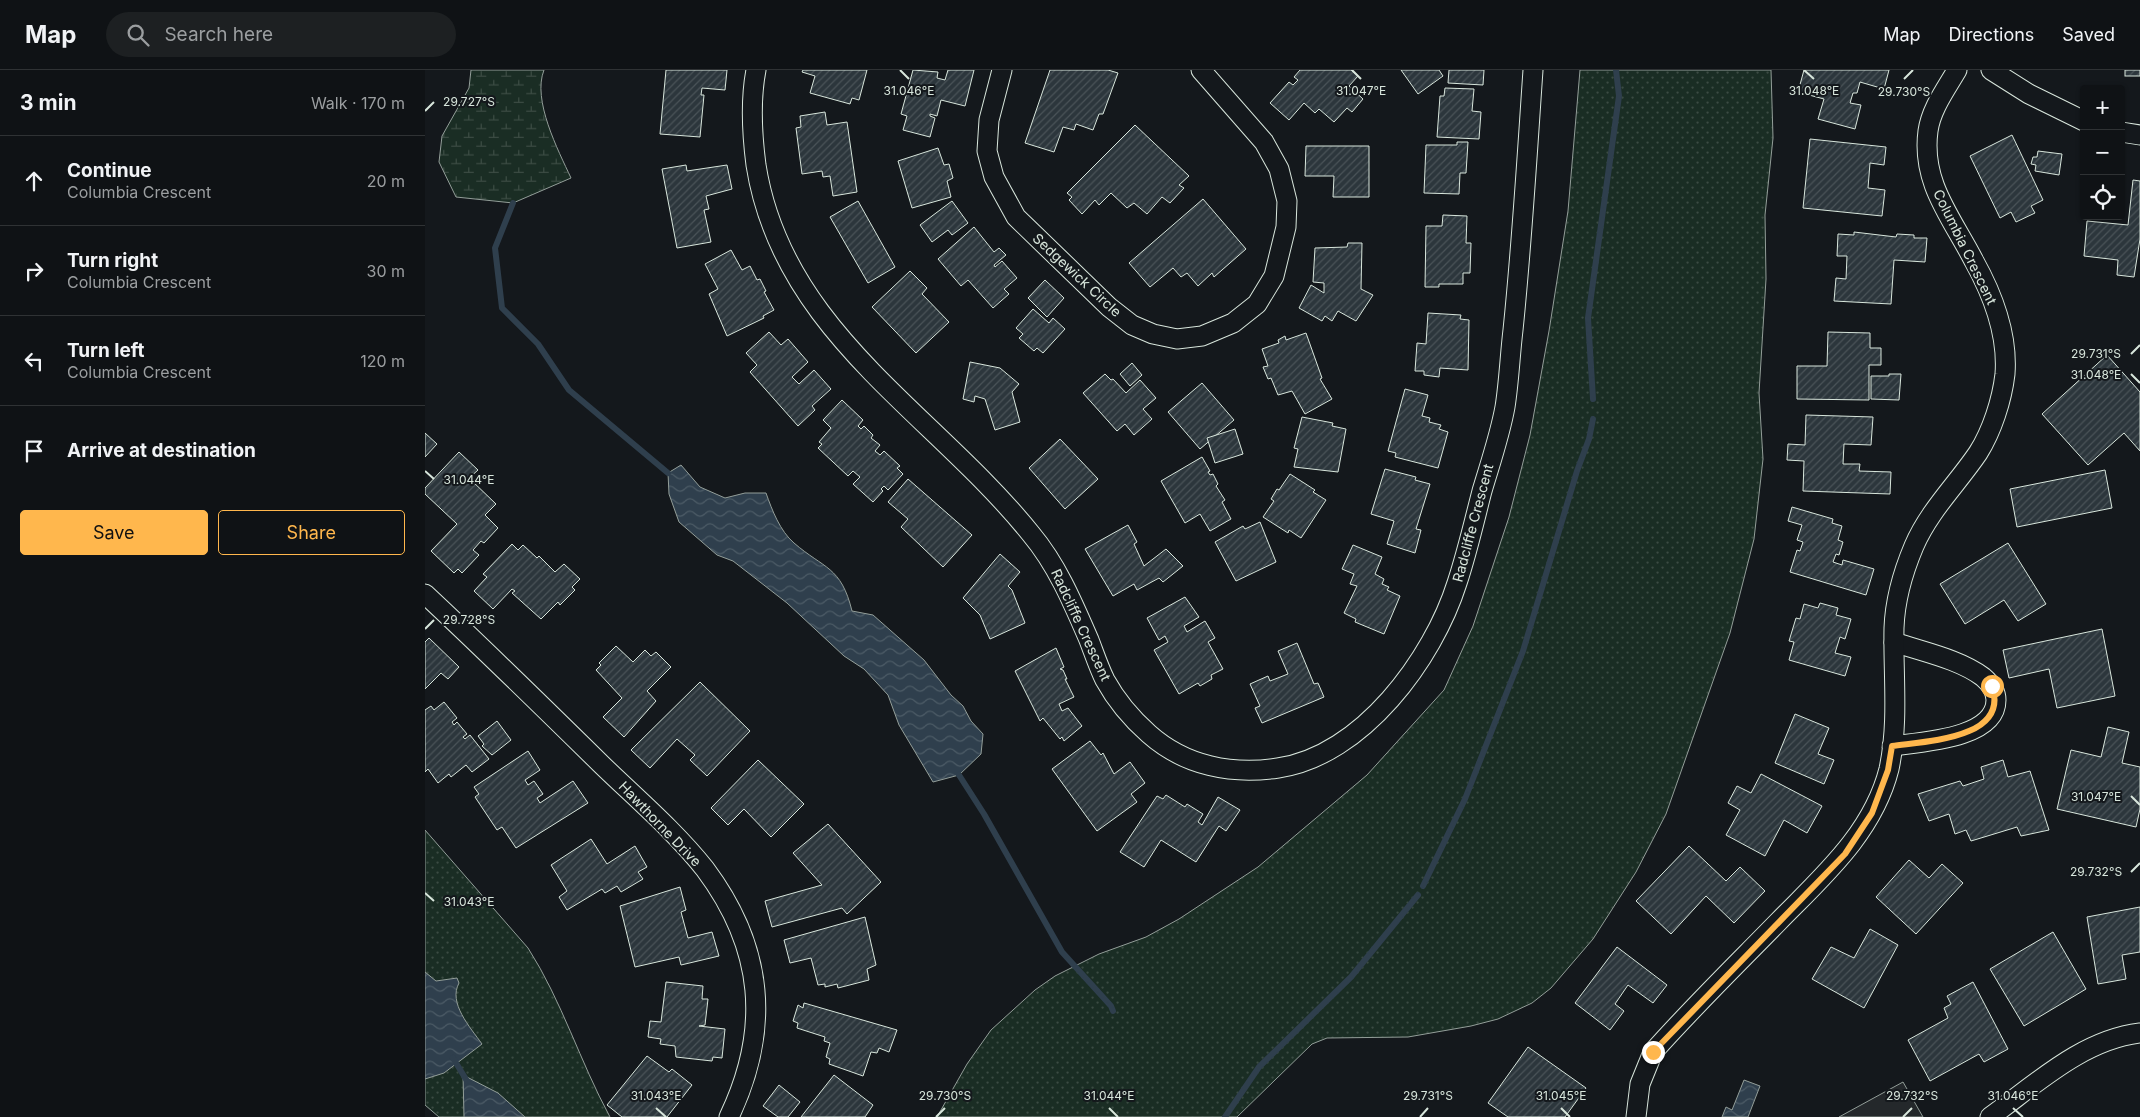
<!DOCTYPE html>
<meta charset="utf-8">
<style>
:root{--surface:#0f1215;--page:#1d2022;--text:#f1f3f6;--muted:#9b9ea0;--line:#2f3234;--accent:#ffb74d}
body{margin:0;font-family:Inter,sans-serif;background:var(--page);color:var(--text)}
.controls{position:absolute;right:15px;top:15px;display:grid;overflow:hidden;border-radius:5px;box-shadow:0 1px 4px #0004}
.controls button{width:45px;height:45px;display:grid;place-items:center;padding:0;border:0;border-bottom:1px solid var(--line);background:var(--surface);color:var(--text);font:25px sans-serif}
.stop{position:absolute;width:15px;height:15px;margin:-11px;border:4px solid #ffb74d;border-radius:50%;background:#fff}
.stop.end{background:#ffb74d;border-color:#fff;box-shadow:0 1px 5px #0008}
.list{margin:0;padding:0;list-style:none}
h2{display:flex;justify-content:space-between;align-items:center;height:65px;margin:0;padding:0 20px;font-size:21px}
h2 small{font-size:16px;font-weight:400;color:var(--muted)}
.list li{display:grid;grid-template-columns:32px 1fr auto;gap:15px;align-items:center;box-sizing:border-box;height:90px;padding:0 20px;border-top:1px solid var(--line)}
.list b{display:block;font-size:19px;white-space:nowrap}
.list p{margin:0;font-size:16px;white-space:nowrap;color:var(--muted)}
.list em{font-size:16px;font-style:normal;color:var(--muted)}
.actions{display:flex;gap:10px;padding:15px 20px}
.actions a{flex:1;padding:11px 0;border:1px solid var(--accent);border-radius:5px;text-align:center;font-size:18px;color:var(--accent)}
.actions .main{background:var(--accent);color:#111}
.icon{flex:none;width:28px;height:28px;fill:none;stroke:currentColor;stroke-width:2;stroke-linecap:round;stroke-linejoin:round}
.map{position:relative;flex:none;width:1715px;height:1047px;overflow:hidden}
header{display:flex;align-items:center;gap:30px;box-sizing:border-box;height:70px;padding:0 25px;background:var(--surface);border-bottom:1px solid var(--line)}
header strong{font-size:24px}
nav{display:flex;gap:28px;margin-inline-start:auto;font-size:18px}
.search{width:350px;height:45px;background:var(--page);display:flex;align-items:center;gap:12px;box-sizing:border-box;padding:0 18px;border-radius:28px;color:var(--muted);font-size:19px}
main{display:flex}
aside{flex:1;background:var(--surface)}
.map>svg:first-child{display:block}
.grass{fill:url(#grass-dots);stroke:#939e99}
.wetland{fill:url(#wetland-marsh);stroke:#939e99}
.parking{fill:#24282b;stroke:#939e99}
.water{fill:url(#water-waves);stroke:#939e99}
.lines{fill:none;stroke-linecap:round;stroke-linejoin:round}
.stream{stroke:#2f3f4d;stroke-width:6}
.building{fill:url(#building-hatch);stroke:#d8e6dc}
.minor-casing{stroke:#d8e6dc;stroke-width:21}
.minor{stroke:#14181c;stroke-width:19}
.route{stroke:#ffb74d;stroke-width:6}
.ticks{fill:none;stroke:#d8e6dc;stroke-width:2}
.labels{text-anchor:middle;stroke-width:4;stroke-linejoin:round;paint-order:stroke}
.street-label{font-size:14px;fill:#d8e6dc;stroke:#14181c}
.ticks-label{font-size:12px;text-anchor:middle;fill:#d8e6dc;stroke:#14181c;stroke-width:4;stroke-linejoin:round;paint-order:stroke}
</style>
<header>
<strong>Map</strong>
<div class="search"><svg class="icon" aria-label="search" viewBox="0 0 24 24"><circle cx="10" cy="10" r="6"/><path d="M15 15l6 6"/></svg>Search here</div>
<nav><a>Map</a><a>Directions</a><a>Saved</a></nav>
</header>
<main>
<aside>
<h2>3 min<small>Walk · 170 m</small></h2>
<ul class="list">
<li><svg class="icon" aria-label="ahead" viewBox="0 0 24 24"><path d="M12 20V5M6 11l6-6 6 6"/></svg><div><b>Continue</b><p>Columbia Crescent</p></div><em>20 m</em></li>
<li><svg class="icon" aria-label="right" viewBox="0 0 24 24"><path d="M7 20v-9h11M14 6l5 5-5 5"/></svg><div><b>Turn right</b><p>Columbia Crescent</p></div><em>30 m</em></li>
<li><svg class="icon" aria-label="left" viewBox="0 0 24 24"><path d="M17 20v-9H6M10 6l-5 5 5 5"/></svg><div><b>Turn left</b><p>Columbia Crescent</p></div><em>120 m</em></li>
<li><svg class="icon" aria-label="arrive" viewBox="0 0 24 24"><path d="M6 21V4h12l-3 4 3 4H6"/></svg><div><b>Arrive at destination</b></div></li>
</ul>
<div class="actions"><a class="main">Save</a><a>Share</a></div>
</aside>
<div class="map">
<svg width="1715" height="1047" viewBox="0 0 1715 1047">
<defs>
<pattern id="grass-dots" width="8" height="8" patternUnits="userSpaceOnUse" patternTransform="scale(1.25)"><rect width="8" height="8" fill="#1a2d24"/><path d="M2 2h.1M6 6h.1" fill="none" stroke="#3b4b43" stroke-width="1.8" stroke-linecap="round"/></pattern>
<pattern id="wetland-marsh" width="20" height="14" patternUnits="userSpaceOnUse" patternTransform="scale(1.25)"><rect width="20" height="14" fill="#1a2d24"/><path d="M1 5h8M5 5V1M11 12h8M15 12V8" fill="none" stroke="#3b4b43"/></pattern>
<pattern id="water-waves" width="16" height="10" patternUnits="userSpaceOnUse" patternTransform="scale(1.25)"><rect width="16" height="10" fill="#2f3f4d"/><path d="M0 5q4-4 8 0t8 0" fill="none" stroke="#4c5b66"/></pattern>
<pattern id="building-hatch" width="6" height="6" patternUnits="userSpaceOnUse" patternTransform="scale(1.25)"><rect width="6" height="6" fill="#2c363c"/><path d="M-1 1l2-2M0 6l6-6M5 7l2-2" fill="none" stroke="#4a5358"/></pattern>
</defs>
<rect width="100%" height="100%" fill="#14181c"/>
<!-- grass -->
<g class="grass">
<polygon points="1155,0 1346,0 1348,68 1340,145 1341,209 1334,323 1338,389 1329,469 1305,563 1241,744 1211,802 1168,869 1126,918 1107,933 1073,949 1046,956 983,967 902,968 887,974 812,1047 512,1047 542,994 566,960 610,920 630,906 674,884 721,867 754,849 833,797 942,705 1019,620 1048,556 1084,447 1105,365 1124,261 1143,141"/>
<path d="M0,760L103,878C137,931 155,992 185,1047H14L0,1035Z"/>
</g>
<!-- wetland -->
<path class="wetland" d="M46,0H119C107,30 133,80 146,108L88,133L31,127L14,92L17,66L44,18Z"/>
<!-- parking -->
<polygon class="parking" points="1478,1012 1498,1047 1414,1047"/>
<!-- water -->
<g class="water">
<path d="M256,395L275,417L300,428L320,423H341C347,440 355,461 369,473C399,499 416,496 427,541L448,545L499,590L526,625L538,636L546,651L558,664L556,684L534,705L508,712L474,655L463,625L439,599L419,586L362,533L308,491L292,485L254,452L244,424L243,403Z"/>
<path d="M0,902L11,911L32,908L34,913C23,933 45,957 57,974L19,1003L0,1009Z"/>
<polygon points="38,1005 73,1023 100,1047 39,1047"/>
<polygon points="1319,1010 1335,1016 1323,1047 1297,1047 1301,1037 1307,1040"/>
</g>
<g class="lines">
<!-- stream -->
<g class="stream">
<polyline points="88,133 70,178 77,238 113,274 144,320 243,403"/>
<polyline points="1168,329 1163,248 1194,26 1191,0"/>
<polyline points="534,705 559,744 637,882 686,936 688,941"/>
<polyline points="998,816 1040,729 1098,581 1152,401 1164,369 1168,349"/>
<polyline points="28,988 42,1011"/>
<polyline points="800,1047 834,997 926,907 993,825"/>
</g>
</g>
<!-- building -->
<g class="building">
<polygon points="241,0 302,0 300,20 277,18 276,25 279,25 275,67 235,64"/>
<polygon points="378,0 442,0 434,30 427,28 425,34 385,23 390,6 377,2"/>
<polygon points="488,0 513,2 512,8 520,10 523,0 549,0 540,36 516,30 512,46 505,44 505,46 510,48 505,67 478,60 482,46 476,44"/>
<polygon points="625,0 683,0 693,3 678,44 674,44 668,60 651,54 649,60 638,57 629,82 600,73"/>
<polygon points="875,0 926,0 933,6 924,16 938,29 927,42 922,38 909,52 894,39 890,43 879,33 864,50 845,33 864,12 868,15 873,10 869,7"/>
<polygon points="976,0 1014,0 1018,6 993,24"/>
<polygon points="1024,0 1059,0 1058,15 1023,13"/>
<polygon points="1379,0 1464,0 1459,19 1435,12 1432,23 1428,23 1425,33 1436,35 1430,59 1393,49 1399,29 1373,22"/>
<rect x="1700" y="0" width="15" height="6"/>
<polygon points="1020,18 1049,19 1047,41 1056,42 1054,69 1012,67 1015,26 1019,26"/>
<polygon points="400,42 402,55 422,52 432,122 408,126 405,106 398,107 397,101 377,104 371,58 376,57 375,46"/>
<polygon points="710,55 764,106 754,115 759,118 745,133 737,127 722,144 709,133 702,138 686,123 674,135 670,130 657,144 644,130 647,127 642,123"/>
<polygon points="1587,65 1618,130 1606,136 1610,143 1591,152 1586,142 1575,148 1545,86"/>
<polygon points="1385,69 1461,77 1459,95 1445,93 1443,118 1460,120 1457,146 1378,138"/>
<polygon points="1032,72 1043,72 1041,103 1035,103 1034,124 999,123 1001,75 1032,75"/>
<polygon points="881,76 944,76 944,127 908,127 909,106 880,106"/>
<polygon points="513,78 519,95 524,94 528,108 522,111 526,127 487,138 473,91"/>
<polygon points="1613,81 1637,84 1634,105 1610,101 1611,95 1606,94 1608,87 1612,87"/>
<polygon points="261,95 262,101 302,95 307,119 281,126 284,139 279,140 286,172 252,178 237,99"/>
<polygon points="1708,110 1715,111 1715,169 1709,207 1692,205 1693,190 1659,186 1662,151 1703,155"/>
<polygon points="778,129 821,179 789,207 787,203 773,216 762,203 756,207 748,198 725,217 704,193"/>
<polygon points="433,131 470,197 443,213 405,147"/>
<polygon points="527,131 543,153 527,165 523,160 507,172 495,155"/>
<polygon points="1018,145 1042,146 1041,173 1046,173 1045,203 1038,203 1038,214 1014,214 1014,217 1000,217 1001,156 1017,156"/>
<polygon points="549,157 569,182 574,178 581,185 569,195 570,197 577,191 592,208 579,219 584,224 568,238 543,210 536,216 513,189"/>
<polygon points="1429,162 1471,167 1472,164 1489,165 1489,168 1502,168 1500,192 1469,190 1466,234 1409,231 1411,208 1421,209 1422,186 1412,186 1413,164 1429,165"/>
<polygon points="923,173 937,173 936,219 948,225 931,251 913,241 907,251 900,246 897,251 874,238 886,215 899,223 899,213 888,212 890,178 922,177"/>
<polygon points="306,180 317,200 325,196 332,210 335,209 341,221 339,222 349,240 338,246 339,248 302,266 284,224 293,219 280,194"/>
<polygon points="485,201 502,218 497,224 524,252 491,283 447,237"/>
<polygon points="620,210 639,228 622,247 603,228"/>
<polygon points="608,239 624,253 628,248 640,259 618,283 612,278 609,281 594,268 598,264 591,258"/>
<polygon points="1003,243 1036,245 1035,249 1044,250 1043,300 1015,298 1014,307 999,305 999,301 990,301 992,273 1001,274"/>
<polygon points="344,262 356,275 363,269 383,292 367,307 374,314 389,300 406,319 387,336 390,340 373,356 325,302 332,295 321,283"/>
<polygon points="1403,262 1445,263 1445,278 1456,278 1456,295 1444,295 1444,330 1372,329 1372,296 1402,296"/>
<polygon points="881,263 897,308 895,309 907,329 880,344 867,321 853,325 846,308 843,309 838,297 843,296 837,279 854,273 853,270 860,266 861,270"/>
<polygon points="1682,285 1715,322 1715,381 1699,363 1663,395 1617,344"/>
<polygon points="545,292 575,298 594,314 587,322 595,352 570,360 560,329 550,326 549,332 538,329"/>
<polygon points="707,293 717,305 705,316 695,304"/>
<polygon points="680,304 686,310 688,309 701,323 715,310 731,328 718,339 727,349 709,365 700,354 692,361 658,323"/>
<polygon points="1464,304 1476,304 1474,330 1446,329 1446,306 1464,306"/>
<polygon points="777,313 809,350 775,379 743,342"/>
<polygon points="980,319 1003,325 997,346 1005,348 1004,352 1016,355 1014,359 1023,362 1013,398 970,387 971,383 963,381"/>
<polygon points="417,330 438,350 433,356 436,359 439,356 448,365 446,368 455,375 450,381 455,385 459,381 475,396 472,398 478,404 463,420 459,416 456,419 458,421 448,432 428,414 435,407 428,401 423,406 393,378 397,374 394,372 406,358 398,350"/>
<polygon points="1381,345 1448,347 1446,375 1419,374 1418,394 1435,394 1434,401 1466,402 1465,424 1378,421 1379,391 1362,390 1363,374 1380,375"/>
<polygon points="877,347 908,353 907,356 921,359 913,402 869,397 873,379 869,378"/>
<polygon points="810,359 818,384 790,393 782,368"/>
<polygon points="0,363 12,374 0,387"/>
<polygon points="635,369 673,409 640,439 604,398"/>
<polygon points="34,382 53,400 44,408 71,434 60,445 73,458 59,473 56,471 48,480 54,485 37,503 33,499 29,503 6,481 32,454 0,424 0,418"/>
<polygon points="777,387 785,401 783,402 785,405 788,404 793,414 791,416 800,430 797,432 806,449 785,461 775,444 760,453 736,411"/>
<polygon points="960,399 991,407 990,410 1005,414 991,459 996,460 990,483 962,474 969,451 946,444"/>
<polygon points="1680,400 1687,438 1592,457 1585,419"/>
<polygon points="865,404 890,420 888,422 901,430 876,468 864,460 863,463 838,447 849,431 846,429 852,419 854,420"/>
<polygon points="483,409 547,465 518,497 476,457 483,449 463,432"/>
<polygon points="1367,437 1408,449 1407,453 1417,456 1413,470 1418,472 1414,485 1411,484 1408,492 1417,495 1418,490 1449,499 1441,525 1365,502 1372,480 1375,481 1378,472 1372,470 1377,455 1363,451"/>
<polygon points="835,452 851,492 811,511 790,472 818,456 820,459"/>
<polygon points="703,455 712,472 709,474 719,496 741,479 758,496 738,512 734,508 712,520 709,514 688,526 660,479"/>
<polygon points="1583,473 1621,534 1593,551 1579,530 1540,554 1515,514"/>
<polygon points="87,474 93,480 98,475 112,488 114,486 130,502 139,494 155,509 147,517 150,520 135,535 133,532 116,549 87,523 90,521 87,519 68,539 49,521 62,507 58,504"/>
<polygon points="928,475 957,487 950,504 959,509 957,514 964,517 962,520 975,526 959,564 930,552 931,549 919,543 932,516 925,514 929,504 917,499"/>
<polygon points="575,484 595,502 583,516 587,520 600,553 565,569 555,545 538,528"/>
<polygon points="760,527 774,547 759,556 762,562 780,551 790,568 783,572 798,599 786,605 787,609 775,616 773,613 754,624 729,580 743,572 740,566 734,570 722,548"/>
<polygon points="1395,533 1413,538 1411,545 1426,549 1420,569 1415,567 1410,583 1426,587 1420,606 1364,590 1369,572 1364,571 1371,548 1375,549 1379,534 1393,538"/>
<polygon points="1677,559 1690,626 1632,638 1624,599 1584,608 1578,580"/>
<polygon points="4,568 34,597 23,609 16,603 0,619 0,572"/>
<polygon points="872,573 889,614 893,613 899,627 837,653 830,638 835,636 825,614 843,606 845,611 863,604 853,581"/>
<polygon points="191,576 208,592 220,580 226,586 231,582 246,597 222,621 231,631 199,667 178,647 197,628 171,600 176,595 174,593"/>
<polygon points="631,578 639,597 635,599 638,600 642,609 640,609 649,627 634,634 637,641 643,638 657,656 639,671 637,667 635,669 618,648 615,651 590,601"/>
<polygon points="275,612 325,661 282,706 265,690 270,685 252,669 225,698 206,680"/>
<polygon points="19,632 32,648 27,652 29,655 32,652 42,664 38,667 40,669 45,665 64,689 47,702 41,695 26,707 24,704 13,713 3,699 0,702 0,640 6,636 9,640"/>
<polygon points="1370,644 1404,658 1393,684 1409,690 1399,714 1350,693"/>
<polygon points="72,651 86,670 67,685 57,676 59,674 53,666"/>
<polygon points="1683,657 1704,662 1697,693 1715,697 1715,739 1711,757 1632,739 1646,680 1676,687"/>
<polygon points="665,671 676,685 678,683 689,704 705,692 720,713 706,724 712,732 672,761 627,699"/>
<polygon points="103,681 115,700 100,710 103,715 109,711 118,724 112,728 115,733 148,711 163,733 91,778 77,757 72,760 50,727 54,724 49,717"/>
<polygon points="333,690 379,734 346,767 319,739 303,755 286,738"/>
<polygon points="1578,690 1583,707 1605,701 1624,760 1596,766 1592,757 1546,771 1541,760 1530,764 1524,744 1504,751 1493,724 1535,711 1538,716 1559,709 1556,697"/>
<polygon points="1336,704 1397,736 1382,763 1359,750 1340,786 1301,765 1315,740 1303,733 1312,716 1326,723"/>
<polygon points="741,725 760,737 762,734 778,744 773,752 777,755 793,727 815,740 801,761 794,756 771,792 736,770 719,797 695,782 732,726 738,729"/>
<polygon points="403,754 456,812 422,844 417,838 347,857 340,831 397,815 368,783"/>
<polygon points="166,769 182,794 210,776 222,797 213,802 218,809 196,822 192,816 180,823 177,819 142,840 134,827 142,821 126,795"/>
<polygon points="1264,776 1301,811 1315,797 1340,821 1309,853 1281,826 1246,864 1211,831"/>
<polygon points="1484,790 1504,808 1517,794 1538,813 1491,864 1451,827"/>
<polygon points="255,817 261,840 256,842 263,868 287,862 294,886 256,895 254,887 210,897 195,836"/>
<polygon points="1715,837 1715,882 1697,885 1701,909 1673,914 1662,847"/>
<polygon points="440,847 451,895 442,899 444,910 413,918 412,914 400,917 400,914 393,915 386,888 365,893 359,870"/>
<polygon points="1445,859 1473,875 1439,938 1387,909 1406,877 1429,888"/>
<polygon points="1628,862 1661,919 1599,956 1565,899"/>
<polygon points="1192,877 1242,915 1228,933 1203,915 1190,934 1199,941 1185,960 1150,933"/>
<polygon points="241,912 278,916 277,929 283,929 280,955 274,956 300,959 297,988 288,987 287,991 251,987 250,976 235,974 236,969 223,967 225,951 236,952"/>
<polygon points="1548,912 1583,979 1559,992 1554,984 1505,1011 1483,970 1523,948 1519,938 1526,934 1522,926"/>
<polygon points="379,933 472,960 464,982 454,978 452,983 446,982 438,1006 404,994 405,989 401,987 405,973 399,971 400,967 372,958 373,953 368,951 373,935 378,938"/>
<polygon points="1103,977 1161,1018 1140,1047 1083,1047 1063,1033"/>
<polygon points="222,986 244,1002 247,999 267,1015 242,1047 197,1047 182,1035"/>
<polygon points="409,1005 448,1035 440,1047 376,1047"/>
<polygon points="354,1015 375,1032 363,1047 353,1047 338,1036"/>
</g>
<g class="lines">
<defs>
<g id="minor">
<path d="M331,0C325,31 327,64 331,95C357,262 508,342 606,464C632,495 648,533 664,570C669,583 674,598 680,610C691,630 707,649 724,664C760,696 807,705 853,698C937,686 1008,589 1032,513C1042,483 1049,452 1057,421C1065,394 1075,365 1080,337C1084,312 1085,285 1088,260C1097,173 1102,87 1108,0"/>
<polyline points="577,0 564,50 562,81 569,107 591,147 684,237 707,255 728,264 752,269 777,266 808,253 832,234 849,206 861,157 862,131 854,99 839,72 776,0"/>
<polyline points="1566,0 1604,24 1659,51"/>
<polyline points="1696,62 1715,65"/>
<path d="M0,524C60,580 118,637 177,695C211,728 250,761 280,799C339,878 346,959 304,1047"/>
<path d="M1467,676C1495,672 1571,669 1571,630C1571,621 1565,613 1558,607C1534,589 1498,582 1469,572"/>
<path d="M1211,1047L1215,1014L1228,982C1268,937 1311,895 1353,852C1397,807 1448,763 1464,699C1474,652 1468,605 1469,558C1470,529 1478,502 1489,476C1504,441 1532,414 1553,383C1567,361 1577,330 1580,304C1583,264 1568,225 1549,191C1527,148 1496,113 1503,61C1506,39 1521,19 1532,0"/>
<path d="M1565,1047C1611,1014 1657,970 1715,963"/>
</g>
</defs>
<!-- minor casing -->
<use href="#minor" class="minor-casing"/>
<!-- minor -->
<use href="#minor" class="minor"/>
</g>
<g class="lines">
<!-- route -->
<path class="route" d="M1228,982L1420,784L1447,743L1463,700L1467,676C1501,671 1585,669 1567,616"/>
</g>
<!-- ticks -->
<path class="ticks" d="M475,0L484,9M927,0L936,9M1379,0L1389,9M1479,9L1488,0M0,41L9,32M1706,284L1715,275M1706,304L1715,313M0,401L9,409M0,559L9,550M1706,726L1715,735M1706,802L1715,793M0,823L9,831M231,1038L241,1047M684,1038L693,1047M1136,1038L1145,1047M1588,1038L1598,1047M511,1047L520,1038M995,1047L1003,1038M1478,1047L1487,1038"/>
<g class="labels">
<!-- street labels -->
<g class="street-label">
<text transform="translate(1540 177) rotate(64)" y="5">Columbia Crescent</text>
<text transform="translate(652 205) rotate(43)" y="5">Sedgewick Circle</text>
<text transform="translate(1048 453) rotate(-75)" y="5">Radcliffe Crescent</text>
<text transform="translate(656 555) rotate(65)" y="5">Radcliffe Crescent</text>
<text transform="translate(235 754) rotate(46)" y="5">Hawthorne Drive</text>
</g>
</g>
<g class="ticks-label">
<text x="484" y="25">31.046°E</text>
<text x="936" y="25">31.047°E</text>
<text x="1389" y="25">31.048°E</text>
<text x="1479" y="26">29.730°S</text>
<text x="44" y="36">29.727°S</text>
<text x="1671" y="288">29.731°S</text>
<text x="1671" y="309">31.048°E</text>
<text x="44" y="414">31.044°E</text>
<text x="44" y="554">29.728°S</text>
<text x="1671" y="731">31.047°E</text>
<text x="1671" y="806">29.732°S</text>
<text x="44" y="836">31.043°E</text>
<text x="520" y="1030">29.730°S</text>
<text x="1003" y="1030">29.731°S</text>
<text x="1487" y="1030">29.732°S</text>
<text x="231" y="1030">31.043°E</text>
<text x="684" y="1030">31.044°E</text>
<text x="1136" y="1030">31.045°E</text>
<text x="1588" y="1030">31.046°E</text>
</g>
</svg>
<div class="controls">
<button>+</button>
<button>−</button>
<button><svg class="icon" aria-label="locate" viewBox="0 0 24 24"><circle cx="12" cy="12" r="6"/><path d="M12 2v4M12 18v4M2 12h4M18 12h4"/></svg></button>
</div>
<div class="stop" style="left:1567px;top:616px"></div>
<div class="stop end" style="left:1228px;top:982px"></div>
</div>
</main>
